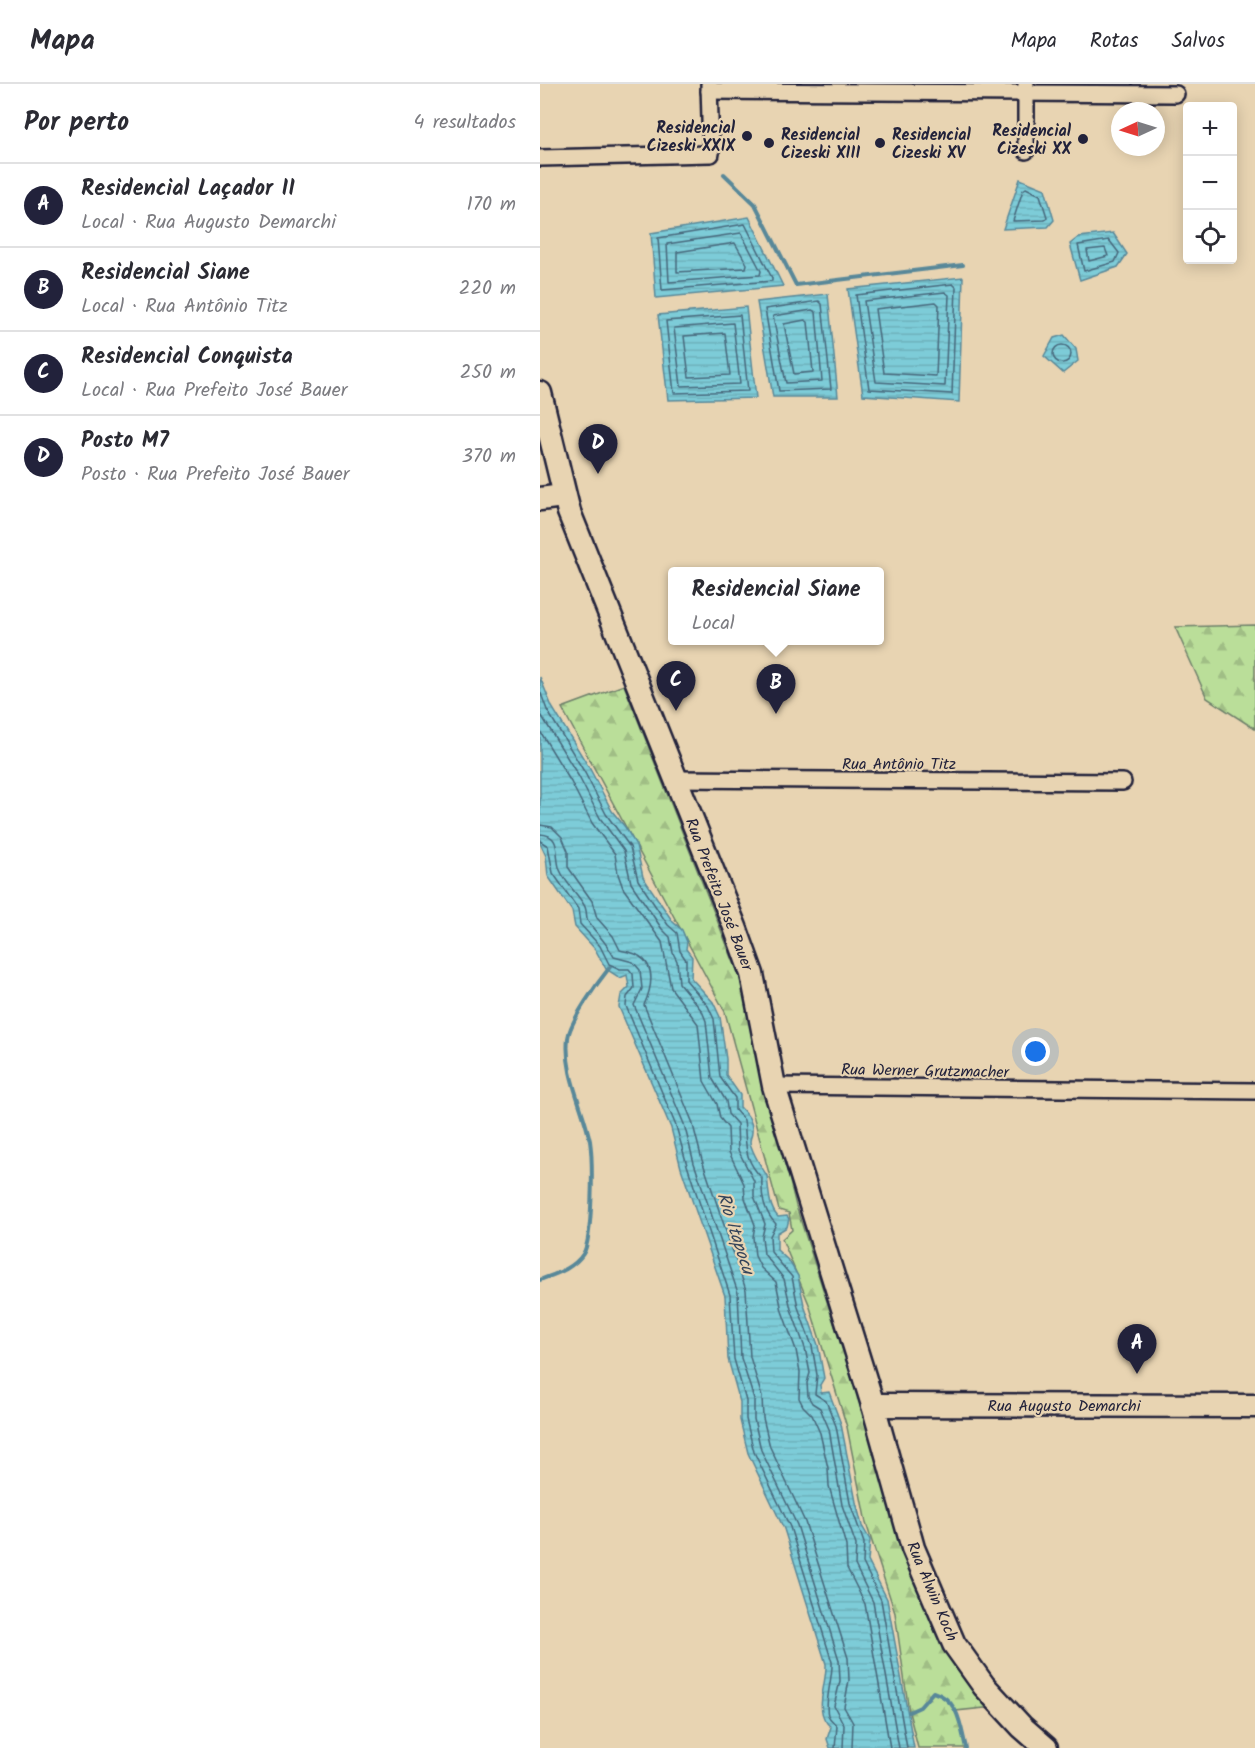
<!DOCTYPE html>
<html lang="pt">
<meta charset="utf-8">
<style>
:root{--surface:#fff;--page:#f2f2f3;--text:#2b2b33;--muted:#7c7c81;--line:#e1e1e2;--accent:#22223b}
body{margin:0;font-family:Kalam,sans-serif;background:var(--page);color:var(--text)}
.controls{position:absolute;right:18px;top:18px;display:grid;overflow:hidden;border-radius:6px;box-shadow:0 3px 15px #0003}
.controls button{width:54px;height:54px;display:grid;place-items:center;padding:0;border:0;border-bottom:2px solid var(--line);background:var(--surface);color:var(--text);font:30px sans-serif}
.compass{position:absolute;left:571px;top:18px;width:54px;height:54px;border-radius:50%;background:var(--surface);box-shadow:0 3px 15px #0003;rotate:266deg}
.you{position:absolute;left:496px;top:968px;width:21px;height:21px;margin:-15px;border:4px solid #fff;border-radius:50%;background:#1a73e8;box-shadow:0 0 0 9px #1a73e833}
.badge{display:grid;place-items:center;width:39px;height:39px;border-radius:50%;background:var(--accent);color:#fff;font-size:20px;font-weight:700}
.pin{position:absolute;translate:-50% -50px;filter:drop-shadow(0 2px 3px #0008)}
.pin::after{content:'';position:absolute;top:32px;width:21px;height:18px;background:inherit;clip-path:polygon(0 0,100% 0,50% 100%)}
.popup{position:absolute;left:128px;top:483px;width:216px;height:78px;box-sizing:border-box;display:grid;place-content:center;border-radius:6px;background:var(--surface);filter:drop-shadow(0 2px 4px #0005);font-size:20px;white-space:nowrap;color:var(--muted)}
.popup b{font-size:22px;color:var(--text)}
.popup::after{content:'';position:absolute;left:50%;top:100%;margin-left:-12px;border:12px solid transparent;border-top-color:var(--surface)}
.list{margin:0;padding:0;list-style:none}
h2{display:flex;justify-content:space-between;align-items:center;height:78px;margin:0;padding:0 24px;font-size:26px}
h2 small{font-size:20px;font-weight:400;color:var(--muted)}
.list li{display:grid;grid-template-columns:39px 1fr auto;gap:18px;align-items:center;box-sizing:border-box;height:84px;padding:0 24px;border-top:2px solid var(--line)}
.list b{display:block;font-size:22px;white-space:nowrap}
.list p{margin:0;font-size:20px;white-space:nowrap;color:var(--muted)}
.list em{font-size:20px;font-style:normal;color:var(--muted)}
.icon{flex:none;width:33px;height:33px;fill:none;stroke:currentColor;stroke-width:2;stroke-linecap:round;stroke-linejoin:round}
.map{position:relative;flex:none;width:715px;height:1664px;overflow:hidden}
header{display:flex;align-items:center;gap:36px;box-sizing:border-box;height:84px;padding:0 30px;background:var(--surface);border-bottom:2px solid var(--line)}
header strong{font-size:28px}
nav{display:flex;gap:33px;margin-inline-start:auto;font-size:21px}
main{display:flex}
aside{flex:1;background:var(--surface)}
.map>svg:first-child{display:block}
.forest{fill:url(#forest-firs);stroke:#6e806a;stroke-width:1.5}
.water{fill:url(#water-rules);stroke:#598899;stroke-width:1.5}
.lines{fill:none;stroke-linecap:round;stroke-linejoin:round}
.shore{stroke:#46667a;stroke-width:1.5}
.stream{stroke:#598899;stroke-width:4}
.street-casing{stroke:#22223b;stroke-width:20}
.secondary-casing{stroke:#22223b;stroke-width:27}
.street{stroke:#e8d4b2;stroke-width:15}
.secondary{stroke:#e8d4b2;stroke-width:22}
.poi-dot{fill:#22223b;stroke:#e8d4b2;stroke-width:2}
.labels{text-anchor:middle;stroke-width:4.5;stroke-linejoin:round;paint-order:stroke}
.poi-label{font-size:16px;font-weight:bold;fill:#22223b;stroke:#e8d4b2;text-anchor:end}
.street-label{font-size:16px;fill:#22223b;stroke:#e8d4b2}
.water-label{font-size:18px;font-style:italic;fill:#34445a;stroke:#e8d4b2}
</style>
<header>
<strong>Mapa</strong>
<nav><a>Mapa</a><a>Rotas</a><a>Salvos</a></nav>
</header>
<main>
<aside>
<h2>Por perto<small>4 resultados</small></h2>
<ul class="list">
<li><span class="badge">A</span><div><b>Residencial Laçador II</b><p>Local · Rua Augusto Demarchi</p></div><em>170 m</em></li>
<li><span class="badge">B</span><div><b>Residencial Siane</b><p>Local · Rua Antônio Titz</p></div><em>220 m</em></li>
<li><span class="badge">C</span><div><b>Residencial Conquista</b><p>Local · Rua Prefeito José Bauer</p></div><em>250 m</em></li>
<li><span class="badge">D</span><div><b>Posto M7</b><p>Posto · Rua Prefeito José Bauer</p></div><em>370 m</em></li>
</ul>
</aside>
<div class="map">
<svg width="715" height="1664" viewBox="0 0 715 1664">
<defs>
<pattern id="forest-firs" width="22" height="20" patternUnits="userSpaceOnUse" patternTransform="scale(1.5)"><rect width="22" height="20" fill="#bade99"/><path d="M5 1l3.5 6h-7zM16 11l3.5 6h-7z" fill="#a0be85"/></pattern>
<pattern id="water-rules" width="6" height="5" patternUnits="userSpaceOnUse" patternTransform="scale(1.5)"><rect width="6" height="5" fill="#7dccd8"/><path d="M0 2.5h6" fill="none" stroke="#6cafba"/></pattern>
</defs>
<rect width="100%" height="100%" fill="#e8d4b2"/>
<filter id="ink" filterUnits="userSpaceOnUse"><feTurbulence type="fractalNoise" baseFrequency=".0167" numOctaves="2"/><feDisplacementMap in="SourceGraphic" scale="12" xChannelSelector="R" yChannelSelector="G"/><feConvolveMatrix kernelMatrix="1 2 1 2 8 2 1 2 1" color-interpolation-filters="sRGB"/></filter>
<g filter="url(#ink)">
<!-- forest -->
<g class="forest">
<polygon points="715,541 715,645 667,614 635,543"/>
<polygon points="84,601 200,894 256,1122 369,1470 454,1623 416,1627 426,1664 378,1664 369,1628 355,1529 326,1439 307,1343 269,1220 242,1155 252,1146 249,1129 239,1126 185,928 22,624"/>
</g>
<!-- water -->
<g class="water">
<polygon points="480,95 505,105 514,136 508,143 463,145"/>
<polygon points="209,133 243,202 116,214 111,149"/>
<polygon points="573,149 587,170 578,183 540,196 530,160 539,153"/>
<polygon points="423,193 419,318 323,311 308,205"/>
<polygon points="288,210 298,313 233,313 217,218"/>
<polygon points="206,223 216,314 128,316 118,231"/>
<polygon points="524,251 536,265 538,277 523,289 504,272 514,254"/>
<path d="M0,593L12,623L50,685L72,727L85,743L96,761L103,793L133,838L142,846L147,858L146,865L152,873L151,894L173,918L180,933L186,975V991L200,1011V1023C207,1031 213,1036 212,1048C212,1054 208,1055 211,1062C215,1074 221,1082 227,1092C229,1106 228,1122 238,1133L247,1132L249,1135L247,1143L237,1149V1166L249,1177L258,1192L264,1221L278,1261L284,1294L280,1301L281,1309L289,1308L301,1340L316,1418L322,1442L330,1456L328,1477L347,1515L374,1664H290L287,1655L291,1643C272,1628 287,1601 286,1580L244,1445L208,1369L200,1336V1318L188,1275L185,1212L141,1084L131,1044L79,923L81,911L89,903L87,891L80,894L66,885L55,865L35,843L32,827L8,792L6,772L0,759Z"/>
</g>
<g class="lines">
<!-- shore -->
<g class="shore">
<polygon points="486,104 500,111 507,133 505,136 473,137 483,106"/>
<polygon points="205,140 232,194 232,197 122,206 118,154"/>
<polygon points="201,149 221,187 220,191 129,198 127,160"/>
<polygon points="569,156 579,169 575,178 544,187 538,161"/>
<polygon points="195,159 207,180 206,184 137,188 137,168"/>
<polygon points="565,164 568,172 549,177 547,166"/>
<polygon points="413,200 416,203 412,310 329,305 316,211"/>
<polygon points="405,208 409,211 405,302 336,298 324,217"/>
<polygon points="279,217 282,220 291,305 239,307 225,225"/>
<polygon points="396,218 399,221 396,292 344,289 335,225"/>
<polygon points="272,226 276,228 282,297 246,299 233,232"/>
<polygon points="200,231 208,307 134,309 126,237"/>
<polygon points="265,236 268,238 273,288 254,290 244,240"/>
<polygon points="193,239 200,300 141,302 134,244"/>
<polygon points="185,249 190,291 149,293 144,252"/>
<circle cx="522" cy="270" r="9"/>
<path d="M0,607L7,626L45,689L66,730L90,763L98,796L128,841L137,849L140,867L146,876V896L168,922L174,935L180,993L195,1014V1026L204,1036C207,1059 202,1074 222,1094C221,1110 224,1128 236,1140L230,1152L231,1168L252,1193L258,1223L272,1262L277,1291L275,1310L286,1317L296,1342L310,1419L324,1459L323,1479L341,1516L367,1664"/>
<polyline points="0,629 39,693 60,734 84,767 91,799 122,845 130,853 133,869 137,877 139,899 162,927 166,937 172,994 186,1017 188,1030 197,1040 198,1066 214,1097 214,1112 225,1140 222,1153 224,1170 244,1195 251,1225 265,1264 270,1289 267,1299 268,1312 272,1319 280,1324 289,1345 302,1421 316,1461 315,1481 333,1518 359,1664"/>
<polyline points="0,647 31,698 52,739 75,770 78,790 83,804 122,858 131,904 158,940 164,997 177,1020 180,1034 188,1044 189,1068 204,1100 205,1114 215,1141 213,1153 215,1172 221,1184 236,1198 242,1227 256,1266 260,1288 259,1314 263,1322 272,1331 280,1349 288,1384 289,1402 306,1462 307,1484 325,1520 350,1664"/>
<path d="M0,741L12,743L22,753L28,767V783L52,817L57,834L73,852L80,866C86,868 93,868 99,872C117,883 111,906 104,921L152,1037L162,1076L206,1206L210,1273L222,1313L223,1334L230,1363L265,1438L308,1574L309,1596L304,1623L313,1639L312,1664"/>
<path d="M0,750C23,751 14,772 20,786C26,800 37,809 44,821C48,827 45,834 49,839C58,851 67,859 74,873L93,878L100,886L102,905L94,921L144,1040L154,1079L198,1209L201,1274L214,1315V1335L221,1366L257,1441L299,1576L300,1597L294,1622L304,1641L303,1664"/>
<path d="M0,757L8,762L13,789L38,825L40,840L60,862L69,880L80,885H89L93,890L94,904L87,913L86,922L136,1042L147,1081L190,1211L194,1275L206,1317V1335L214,1368L250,1443L292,1578C293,1594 284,1618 288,1631C290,1636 294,1638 297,1642L295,1664"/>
</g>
<!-- stream -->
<g class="stream">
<polyline points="184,90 215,120 256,201 423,181"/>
<path d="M0,1196C15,1190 33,1185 43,1170C53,1155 53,1077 50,1057C43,1022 24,991 28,954C30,937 58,898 70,883"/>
<path d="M369,1628L380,1623L393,1608C419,1616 420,1640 426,1664"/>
</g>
<defs>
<g id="street">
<polyline points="486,0 486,67"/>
<polyline points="169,7 636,10"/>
<polyline points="0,74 171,70 169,0"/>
<polyline points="135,695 583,698"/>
<polyline points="234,1002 715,1007"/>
</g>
<g id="secondary">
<polyline points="0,309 29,428 195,843 212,890 234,1002 333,1321 373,1464 414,1560 444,1602 482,1643 506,1664"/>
<polyline points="0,415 23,412"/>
<polyline points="333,1321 715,1322"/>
</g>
</defs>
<!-- street casing -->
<use href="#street" class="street-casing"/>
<!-- secondary casing -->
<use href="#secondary" class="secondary-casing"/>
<!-- street -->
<use href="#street" class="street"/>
<!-- secondary -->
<use href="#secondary" class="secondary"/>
</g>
</g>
<!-- markers -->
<g class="poi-dot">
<circle cx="207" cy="52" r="6"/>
<circle cx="543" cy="55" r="6"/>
<circle cx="229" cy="59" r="6"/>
<circle cx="340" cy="59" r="6"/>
</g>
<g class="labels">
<!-- poi labels -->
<g class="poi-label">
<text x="195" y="49">Residencial<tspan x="195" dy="18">Cizeski XXIX</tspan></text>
<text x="531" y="52">Residencial<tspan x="531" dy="18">Cizeski XX</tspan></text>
<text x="241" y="56" text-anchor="start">Residencial<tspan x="241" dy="18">Cizeski XIII</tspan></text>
<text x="352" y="56" text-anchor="start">Residencial<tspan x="352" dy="18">Cizeski XV</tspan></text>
</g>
<!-- street labels -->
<g class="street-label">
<text x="359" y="685">Rua Antônio Titz</text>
<text transform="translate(180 810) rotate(69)" y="6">Rua Prefeito José Bauer</text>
<text transform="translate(385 986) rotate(1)" y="6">Rua Werner Grutzmacher</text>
<text x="524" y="1327">Rua Augusto Demarchi</text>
<text transform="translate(393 1507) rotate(67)" y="6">Rua Alwin Koch</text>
</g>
<!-- water labels -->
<g class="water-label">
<text transform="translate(196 1149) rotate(72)" y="6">Rio Itapocu</text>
</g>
</g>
</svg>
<div class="controls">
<button>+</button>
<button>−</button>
<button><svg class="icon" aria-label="locate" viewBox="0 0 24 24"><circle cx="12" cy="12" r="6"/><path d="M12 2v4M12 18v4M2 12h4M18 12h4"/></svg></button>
</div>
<svg class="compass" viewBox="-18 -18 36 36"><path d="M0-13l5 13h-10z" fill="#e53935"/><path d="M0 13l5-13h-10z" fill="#7c7c81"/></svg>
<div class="you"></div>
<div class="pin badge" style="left:597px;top:1290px">A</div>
<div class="pin badge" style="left:236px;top:630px">B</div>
<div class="popup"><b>Residencial Siane</b>Local</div>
<div class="pin badge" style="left:136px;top:627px">C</div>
<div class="pin badge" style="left:58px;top:390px">D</div>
</div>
</main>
